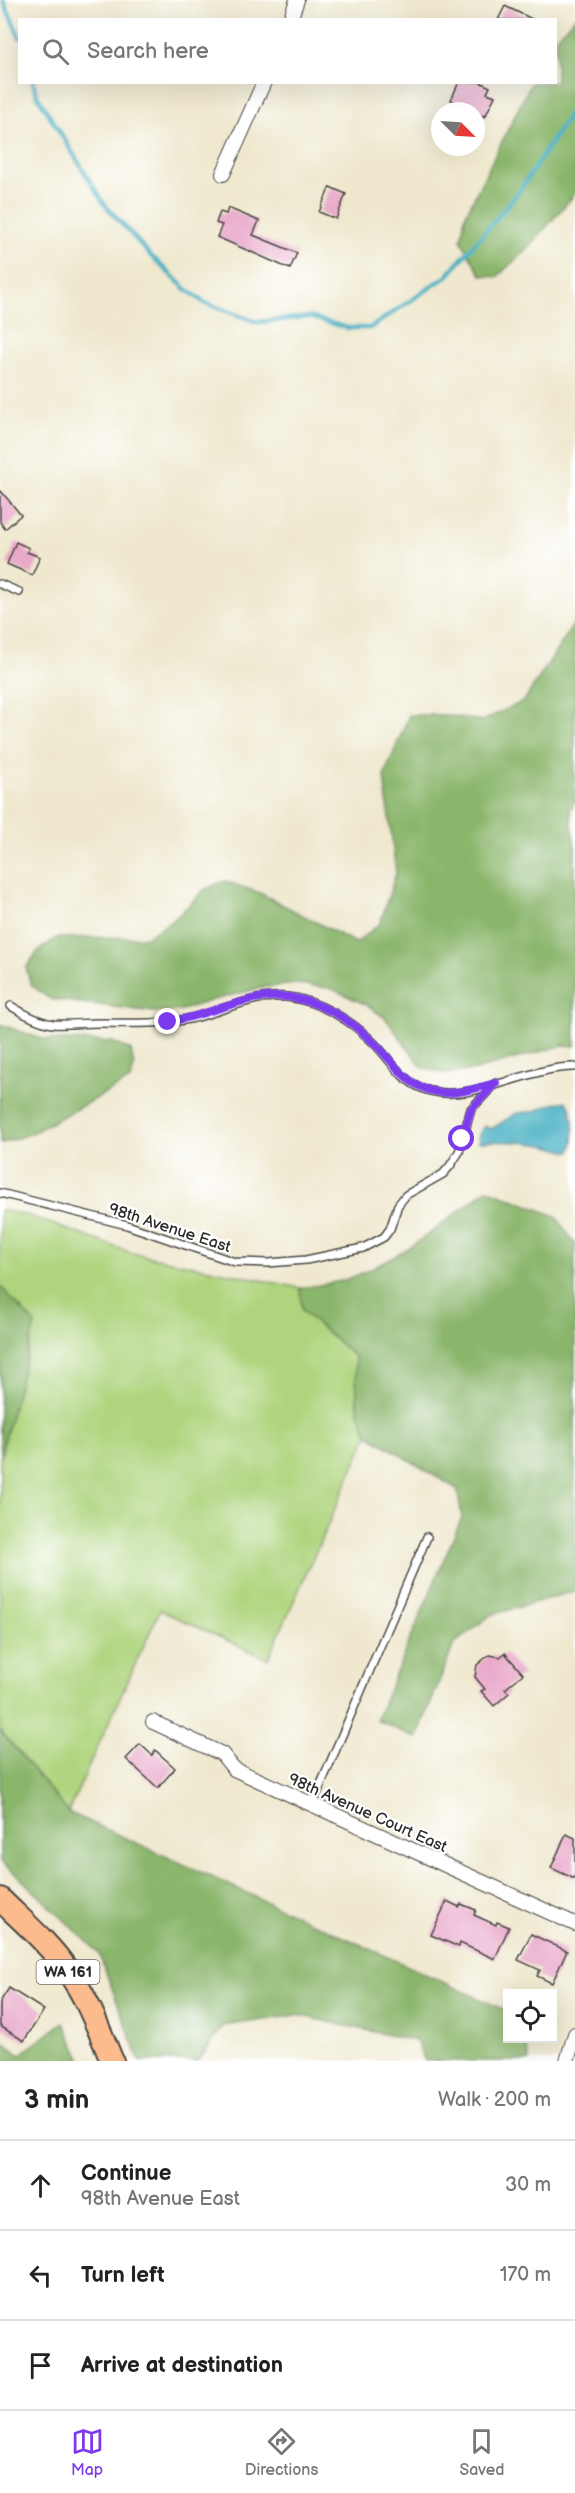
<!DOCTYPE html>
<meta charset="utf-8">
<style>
:root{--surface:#fff;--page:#f2f2f2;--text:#222;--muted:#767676;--line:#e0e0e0;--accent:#7c3aed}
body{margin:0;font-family:"Balsamiq Sans",sans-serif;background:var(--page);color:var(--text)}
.controls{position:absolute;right:18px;bottom:18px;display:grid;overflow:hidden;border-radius:0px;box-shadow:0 6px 24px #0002}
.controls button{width:54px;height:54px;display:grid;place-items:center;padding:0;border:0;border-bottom:2px solid var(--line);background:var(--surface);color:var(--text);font:30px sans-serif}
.compass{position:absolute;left:431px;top:102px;width:54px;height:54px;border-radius:50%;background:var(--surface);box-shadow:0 6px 24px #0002;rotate:114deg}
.stop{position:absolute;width:18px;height:18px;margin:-14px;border:4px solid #7c3aed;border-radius:50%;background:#fff}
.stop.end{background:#7c3aed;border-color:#fff;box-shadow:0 2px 6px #0008}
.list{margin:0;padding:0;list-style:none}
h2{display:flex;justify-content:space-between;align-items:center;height:78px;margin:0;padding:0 24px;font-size:26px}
h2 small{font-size:20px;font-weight:400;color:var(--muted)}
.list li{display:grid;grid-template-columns:39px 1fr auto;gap:18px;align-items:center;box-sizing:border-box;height:90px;padding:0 24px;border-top:2px solid var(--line)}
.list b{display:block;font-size:22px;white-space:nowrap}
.list p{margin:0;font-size:20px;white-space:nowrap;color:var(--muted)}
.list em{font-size:20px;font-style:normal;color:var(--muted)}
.icon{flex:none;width:33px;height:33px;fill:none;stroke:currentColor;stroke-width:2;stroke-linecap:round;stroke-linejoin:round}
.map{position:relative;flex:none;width:575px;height:2061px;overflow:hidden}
.search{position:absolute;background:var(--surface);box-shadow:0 6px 24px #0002;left:18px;right:18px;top:18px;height:66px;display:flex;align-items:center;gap:15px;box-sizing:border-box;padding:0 21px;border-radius:0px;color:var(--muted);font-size:22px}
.sheet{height:348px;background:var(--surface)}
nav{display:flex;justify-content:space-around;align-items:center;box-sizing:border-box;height:84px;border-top:2px solid var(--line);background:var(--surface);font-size:16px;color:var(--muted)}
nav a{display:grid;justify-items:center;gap:3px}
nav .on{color:var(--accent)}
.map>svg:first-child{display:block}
.green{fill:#aed47d;stroke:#6c8054;stroke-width:1.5}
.forest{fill:#8ab66c;stroke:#5a704c;stroke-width:1.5}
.water{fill:#44afc2;stroke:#386d76;stroke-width:1.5}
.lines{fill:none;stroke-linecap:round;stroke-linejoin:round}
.stream{stroke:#44afc2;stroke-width:4.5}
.building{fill:#e9a9ca}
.lane-casing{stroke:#484743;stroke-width:10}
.street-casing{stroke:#484743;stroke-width:16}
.primary-casing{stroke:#484743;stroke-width:26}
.lane{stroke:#fff;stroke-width:7}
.street{stroke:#fff;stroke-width:14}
.primary{stroke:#fbbb8c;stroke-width:22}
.route{stroke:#7c3aed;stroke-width:8}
.labels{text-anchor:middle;stroke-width:4.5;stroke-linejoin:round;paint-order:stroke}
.shield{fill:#fff;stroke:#6b6b6b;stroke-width:1.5}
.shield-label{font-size:15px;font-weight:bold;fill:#2b2b2b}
.street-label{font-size:16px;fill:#2b2b2b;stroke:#fff}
</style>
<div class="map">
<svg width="575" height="2061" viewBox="0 0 575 2061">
<rect width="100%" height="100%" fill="#fff"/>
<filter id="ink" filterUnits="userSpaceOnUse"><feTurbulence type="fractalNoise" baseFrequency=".0167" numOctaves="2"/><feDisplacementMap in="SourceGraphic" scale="12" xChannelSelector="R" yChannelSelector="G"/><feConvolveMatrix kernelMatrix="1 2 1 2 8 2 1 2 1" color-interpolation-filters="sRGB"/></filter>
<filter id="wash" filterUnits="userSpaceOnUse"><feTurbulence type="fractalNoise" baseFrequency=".008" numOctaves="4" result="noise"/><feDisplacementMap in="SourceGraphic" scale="24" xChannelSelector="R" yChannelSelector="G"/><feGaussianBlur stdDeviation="1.35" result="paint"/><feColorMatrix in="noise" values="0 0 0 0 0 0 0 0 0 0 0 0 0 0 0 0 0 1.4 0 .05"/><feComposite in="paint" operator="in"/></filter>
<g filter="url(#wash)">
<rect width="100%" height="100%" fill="#efe8ce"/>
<!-- green -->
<polygon class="green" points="0,1210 27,1215 132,1253 300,1288 302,1311 355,1357 358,1410 368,1435 268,1659 160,1610 68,1812 0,1730 0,1458 34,1324 0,1286"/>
<!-- forest -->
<g class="forest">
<polygon points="575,17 575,194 528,248 497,277 481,275 461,240 465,216 531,83 556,82 556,38"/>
<polygon points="575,622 575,801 570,810 575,847 575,1046 564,1045 476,1070 446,1074 422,1067 386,1019 367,1005 330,988 298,984 265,987 213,1000 178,1011 154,1012 50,999 31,985 26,968 38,951 56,938 147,937 176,918 204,890 224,881 260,893 356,943 380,923 396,873 384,776 409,715 446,715 482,721 524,701"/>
<polygon points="0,1024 42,1039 112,1042 131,1050 134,1067 130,1080 32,1133 0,1144"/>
<path d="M487,1189L556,1216L575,1244V1591L491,1615L454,1644L417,1738L376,1720L462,1517L457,1489L368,1435L358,1410L355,1357L302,1310L300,1288C316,1285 335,1284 350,1278C402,1258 445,1223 487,1189Z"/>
<polygon points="0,1286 35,1324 0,1458"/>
<polygon points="0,1730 68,1812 507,2011 508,2038 525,2039 530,2061 425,2061 416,2041 297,2015 223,2026 199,2061 140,2061 98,1952 17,1875 0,1862"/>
<polygon points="64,2022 82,2061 0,2061 0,2039 20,2055"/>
</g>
<!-- water -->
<path class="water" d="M565,1101C575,1107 575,1141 571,1151C563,1153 560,1149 552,1147C530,1142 502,1141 479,1142L478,1136L484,1126L491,1129L517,1113L536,1111L545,1106Z"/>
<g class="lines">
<!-- stream -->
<g class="stream">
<polyline points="3,0 20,38"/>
<polyline points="33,82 38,97 105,205 150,255 186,289 205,303 257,322 309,317 348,328 370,328 447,276 518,193 575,106"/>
</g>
</g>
<g id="blocks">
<!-- building -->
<g class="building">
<polygon points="505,6 534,20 498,20"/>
<polygon points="459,82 480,82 490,87 487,93 495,96 485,117 451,100"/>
<polygon points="330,187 346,194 336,219 319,212"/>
<polygon points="228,208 259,221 253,235 297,253 290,269 217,237 222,225 216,223 220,212 226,214"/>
<polygon points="0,490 21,515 5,529 0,522"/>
<polygon points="16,542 29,548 27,552 40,557 32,575 7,564"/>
<polygon points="505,1653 523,1674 505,1689 509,1693 494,1706 481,1691 485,1689 475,1677 477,1665 489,1655 500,1657"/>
<polygon points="140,1744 152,1755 155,1750 175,1768 158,1788 126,1759"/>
<polygon points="566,1834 575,1838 575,1879 551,1868"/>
<polygon points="447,1901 459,1907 461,1904 476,1910 474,1915 496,1925 497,1922 509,1927 495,1959 460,1943 459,1947 431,1935"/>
<polygon points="531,1934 567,1951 552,1983 537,1976 540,1970 518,1960"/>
<polygon points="9,1988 44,2010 24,2041 0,2026 0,2002"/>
</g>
</g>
</g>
<g filter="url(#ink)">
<use href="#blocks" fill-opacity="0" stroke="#484743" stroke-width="1.5"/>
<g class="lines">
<defs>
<g id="lane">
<polyline points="0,584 19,592"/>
<path d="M11,1006C24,1014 38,1022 53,1024C68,1025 84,1023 98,1023C130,1023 163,1025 194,1018C225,1010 253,995 287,997C318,1000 352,1021 374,1043C391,1060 400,1080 424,1089C470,1106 527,1066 575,1067"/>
<polyline points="0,1193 127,1225 235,1262 268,1263 306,1260 363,1248 384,1237 390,1229 398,1205 406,1195 443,1174 450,1166 459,1152 471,1109 496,1083"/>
<polyline points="312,1805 427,1537"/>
</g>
<g id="street">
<polyline points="290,20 297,0"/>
<polyline points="223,174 264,82"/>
<polyline points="153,1722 222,1754 234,1769 575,1924"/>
<polyline points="567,2061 575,2034"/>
</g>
<path id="primary" d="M0,1899C23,1922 49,1943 67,1970C87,1997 99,2030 112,2061"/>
</defs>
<!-- lane casing -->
<use href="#lane" class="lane-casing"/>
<!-- street casing -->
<use href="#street" class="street-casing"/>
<!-- primary casing -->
<use href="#primary" class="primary-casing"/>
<!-- lane -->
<use href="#lane" class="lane"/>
<!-- street -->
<use href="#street" class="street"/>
<!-- primary -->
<use href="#primary" class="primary"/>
</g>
</g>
<g class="lines" filter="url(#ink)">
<!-- route -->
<path class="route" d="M168,1022C208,1016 247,993 288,997C319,1001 350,1019 372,1041C397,1064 407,1092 447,1093C464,1093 480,1087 496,1083L471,1109L462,1139"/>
</g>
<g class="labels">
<!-- shield labels -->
<rect class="shield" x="36.5" y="1960" width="63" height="24" rx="4.5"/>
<g class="shield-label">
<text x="68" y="1977">WA 161</text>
</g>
<!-- street labels -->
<g class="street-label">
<text transform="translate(170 1227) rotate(18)" y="6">98th Avenue East</text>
<text transform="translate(368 1812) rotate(24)" y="6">98th Avenue Court East</text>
</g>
</g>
</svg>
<div class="controls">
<button><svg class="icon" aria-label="locate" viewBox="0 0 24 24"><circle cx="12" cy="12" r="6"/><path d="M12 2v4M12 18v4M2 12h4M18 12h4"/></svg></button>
</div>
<svg class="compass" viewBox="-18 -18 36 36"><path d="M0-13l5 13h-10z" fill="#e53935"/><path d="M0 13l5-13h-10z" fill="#767676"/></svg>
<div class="stop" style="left:462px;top:1139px"></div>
<div class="stop end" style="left:168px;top:1022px"></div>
<div class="search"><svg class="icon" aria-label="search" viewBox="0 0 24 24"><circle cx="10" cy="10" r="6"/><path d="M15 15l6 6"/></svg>Search here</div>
</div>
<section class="sheet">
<h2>3 min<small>Walk · 200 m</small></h2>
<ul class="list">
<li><svg class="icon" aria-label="ahead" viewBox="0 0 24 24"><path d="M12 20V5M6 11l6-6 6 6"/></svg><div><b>Continue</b><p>98th Avenue East</p></div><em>30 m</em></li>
<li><svg class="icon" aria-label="left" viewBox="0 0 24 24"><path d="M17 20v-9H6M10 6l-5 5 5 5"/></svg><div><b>Turn left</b></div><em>170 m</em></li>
<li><svg class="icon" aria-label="arrive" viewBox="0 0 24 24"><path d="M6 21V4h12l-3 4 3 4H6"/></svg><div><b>Arrive at destination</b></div></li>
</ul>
</section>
<nav>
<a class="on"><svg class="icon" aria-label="map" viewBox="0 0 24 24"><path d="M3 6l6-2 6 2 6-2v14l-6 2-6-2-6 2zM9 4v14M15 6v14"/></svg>Map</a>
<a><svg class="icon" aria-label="directions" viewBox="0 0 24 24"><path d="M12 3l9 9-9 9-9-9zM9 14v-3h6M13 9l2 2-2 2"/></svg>Directions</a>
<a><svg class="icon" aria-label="saved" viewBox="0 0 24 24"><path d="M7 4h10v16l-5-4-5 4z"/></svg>Saved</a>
</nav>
